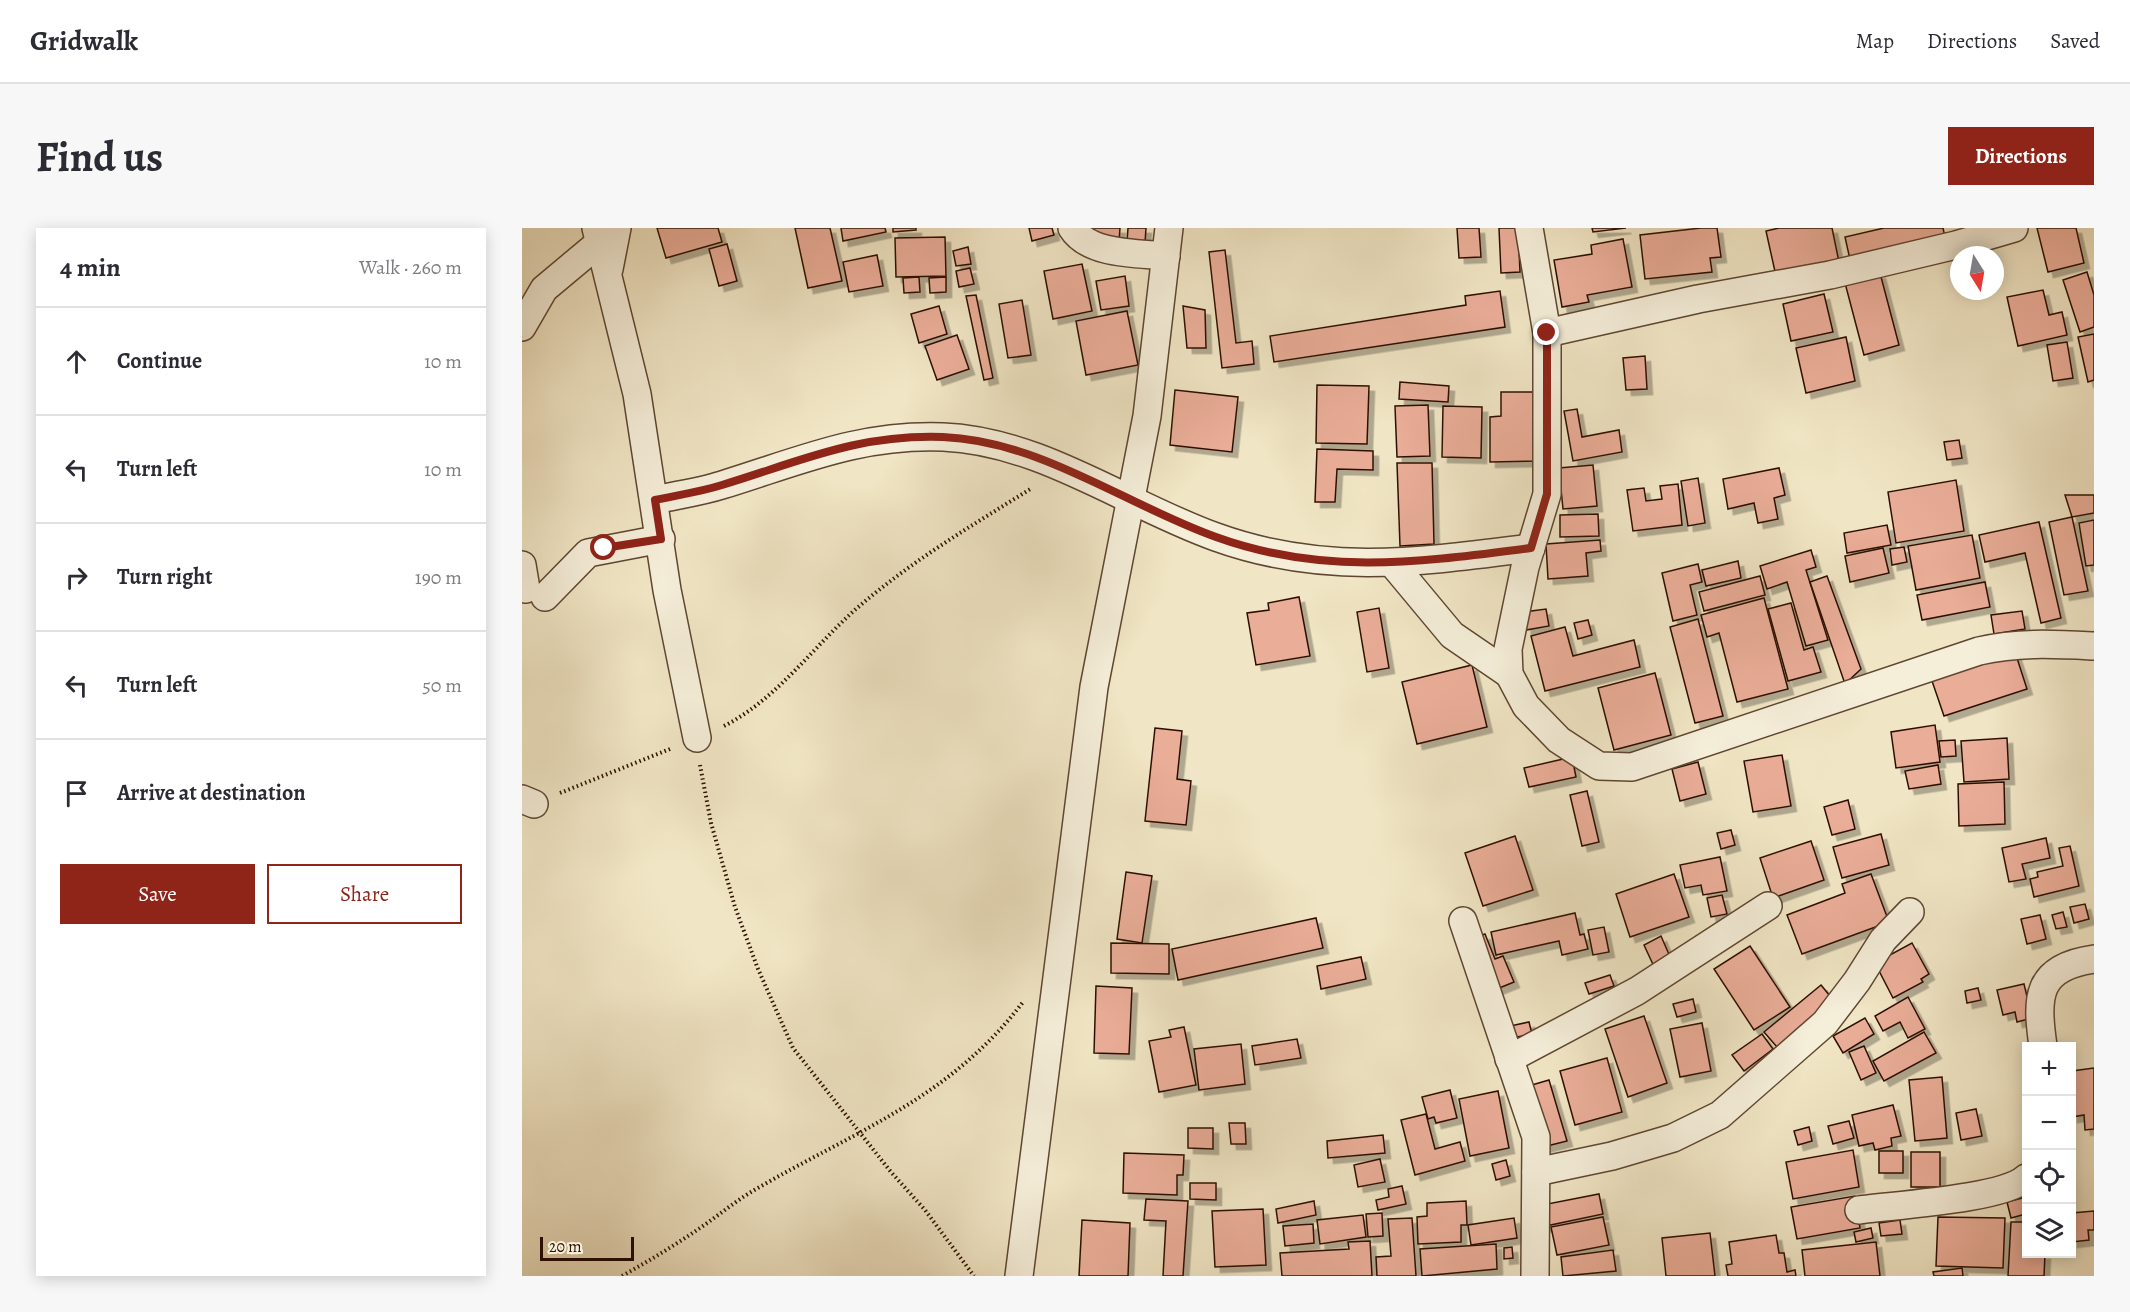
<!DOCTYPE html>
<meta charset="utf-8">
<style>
:root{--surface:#fff;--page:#f7f7f7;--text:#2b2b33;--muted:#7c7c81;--line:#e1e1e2;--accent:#8f2418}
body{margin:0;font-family:Alegreya,serif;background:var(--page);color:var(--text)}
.controls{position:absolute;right:18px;bottom:18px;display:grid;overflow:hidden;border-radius:0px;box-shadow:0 3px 15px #0003}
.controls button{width:54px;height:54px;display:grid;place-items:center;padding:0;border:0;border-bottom:2px solid var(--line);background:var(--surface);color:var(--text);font:30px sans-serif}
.compass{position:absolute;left:1428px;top:18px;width:54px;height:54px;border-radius:50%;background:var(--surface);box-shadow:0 3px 15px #0003;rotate:169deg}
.scale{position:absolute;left:18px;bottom:15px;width:94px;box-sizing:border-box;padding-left:6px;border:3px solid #2e1100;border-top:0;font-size:16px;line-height:21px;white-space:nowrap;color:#2e1100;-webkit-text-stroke:4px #f5eed9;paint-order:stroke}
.stop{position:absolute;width:18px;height:18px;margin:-14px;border:4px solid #8f2418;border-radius:50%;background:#fff}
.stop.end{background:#8f2418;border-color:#fff;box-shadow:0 2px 6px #0008}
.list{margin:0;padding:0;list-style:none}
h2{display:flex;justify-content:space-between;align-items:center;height:78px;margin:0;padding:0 24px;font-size:26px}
h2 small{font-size:20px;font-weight:400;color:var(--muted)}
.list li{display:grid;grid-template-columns:39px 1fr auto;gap:18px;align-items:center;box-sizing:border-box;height:108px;padding:0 24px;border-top:2px solid var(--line)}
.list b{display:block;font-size:22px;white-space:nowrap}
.list em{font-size:20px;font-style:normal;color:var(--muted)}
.actions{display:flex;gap:12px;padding:18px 24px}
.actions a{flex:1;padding:14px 0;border:2px solid var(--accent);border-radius:0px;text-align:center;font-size:21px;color:var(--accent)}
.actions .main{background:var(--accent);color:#fff}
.icon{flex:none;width:33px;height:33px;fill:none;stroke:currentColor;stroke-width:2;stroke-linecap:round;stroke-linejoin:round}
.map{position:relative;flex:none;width:1572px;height:1048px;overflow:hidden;border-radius:0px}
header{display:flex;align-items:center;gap:36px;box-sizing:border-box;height:84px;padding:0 30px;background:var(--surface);border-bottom:2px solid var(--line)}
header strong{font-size:28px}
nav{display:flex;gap:33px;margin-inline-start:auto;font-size:21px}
.intro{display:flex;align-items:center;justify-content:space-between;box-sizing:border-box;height:144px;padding:0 36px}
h1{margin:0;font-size:42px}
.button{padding:15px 27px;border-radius:0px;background:var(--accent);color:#fff;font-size:21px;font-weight:700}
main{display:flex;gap:36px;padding:0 36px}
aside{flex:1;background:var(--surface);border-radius:0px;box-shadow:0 3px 15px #0003}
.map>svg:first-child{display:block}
.building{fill:#eaad98;stroke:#2e1100;stroke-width:1.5;filter:url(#shadow)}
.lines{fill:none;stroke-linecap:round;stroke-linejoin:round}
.street-casing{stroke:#5e4631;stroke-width:30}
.path{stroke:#2e1100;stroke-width:4;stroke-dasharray:1.5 3;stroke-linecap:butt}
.street{stroke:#f5eed9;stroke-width:27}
.route{stroke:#8f2418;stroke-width:8}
</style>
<header>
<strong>Gridwalk</strong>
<nav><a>Map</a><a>Directions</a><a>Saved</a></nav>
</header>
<div class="intro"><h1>Find us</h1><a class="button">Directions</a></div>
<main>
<aside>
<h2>4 min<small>Walk · 260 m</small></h2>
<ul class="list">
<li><svg class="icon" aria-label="ahead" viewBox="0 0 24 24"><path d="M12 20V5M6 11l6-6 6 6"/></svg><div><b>Continue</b></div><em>10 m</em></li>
<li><svg class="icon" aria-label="left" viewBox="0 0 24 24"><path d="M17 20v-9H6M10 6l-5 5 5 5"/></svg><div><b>Turn left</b></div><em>10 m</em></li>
<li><svg class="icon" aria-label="right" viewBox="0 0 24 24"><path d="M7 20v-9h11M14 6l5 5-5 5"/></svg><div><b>Turn right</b></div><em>190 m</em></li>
<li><svg class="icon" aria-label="left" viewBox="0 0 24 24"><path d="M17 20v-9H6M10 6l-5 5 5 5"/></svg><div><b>Turn left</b></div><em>50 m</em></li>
<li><svg class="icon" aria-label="arrive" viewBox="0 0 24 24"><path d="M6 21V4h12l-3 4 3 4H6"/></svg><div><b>Arrive at destination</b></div></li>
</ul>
<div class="actions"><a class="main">Save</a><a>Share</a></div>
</aside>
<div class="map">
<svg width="1572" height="1048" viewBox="0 0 1572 1048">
<defs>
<filter id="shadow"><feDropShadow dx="5.5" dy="5.5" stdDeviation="0" flood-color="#0004"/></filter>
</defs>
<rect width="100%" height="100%" fill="#f0e5c4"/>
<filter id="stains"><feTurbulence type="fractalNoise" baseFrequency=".00333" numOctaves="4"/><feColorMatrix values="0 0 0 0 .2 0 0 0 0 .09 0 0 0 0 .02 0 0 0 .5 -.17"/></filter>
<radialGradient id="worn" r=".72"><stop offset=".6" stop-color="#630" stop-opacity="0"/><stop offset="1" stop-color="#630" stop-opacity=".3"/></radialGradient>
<!-- building -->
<g class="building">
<polygon points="135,0 196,0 200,14 144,30"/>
<polygon points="273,0 308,0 320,53 286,60"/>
<polygon points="319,0 363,0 364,4 321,13"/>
<polygon points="371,0 394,0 394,2 371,4"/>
<polygon points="507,0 530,0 532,7 510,13"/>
<polygon points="570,0 598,0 597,13 569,12"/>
<polygon points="606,0 624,0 623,15 605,14"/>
<polygon points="935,0 957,0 959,29 937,30"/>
<polygon points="977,0 996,0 998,44 979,45"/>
<polygon points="1070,0 1104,0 1071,4"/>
<polygon points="1179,0 1195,0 1199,29 1188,30 1190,44 1123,51 1118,7"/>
<polygon points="1257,0 1310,0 1317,34 1254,48 1244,3"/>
<polygon points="1362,0 1421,0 1424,14 1329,36 1323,9"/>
<polygon points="1515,0 1554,0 1562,35 1526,44"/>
<polygon points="423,9 424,48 374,49 373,10"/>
<polygon points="1101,11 1110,59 1065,67 1067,74 1040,79 1032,32 1070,26 1069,17"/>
<polygon points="205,16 215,53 197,58 187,21"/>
<polygon points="446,19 449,36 434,38 431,23"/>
<polygon points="703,22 714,115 730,113 732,136 700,140 687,24"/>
<polygon points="355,27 361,58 327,64 321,34"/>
<polygon points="560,36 570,83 531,91 522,43"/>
<polygon points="448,40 452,56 437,59 434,43"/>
<polygon points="1565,44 1572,67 1572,99 1558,104 1541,52"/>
<polygon points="1358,45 1377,117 1342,127 1323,55"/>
<polygon points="603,48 607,78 579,82 574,53"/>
<polygon points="397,49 398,64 382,65 381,50"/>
<polygon points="424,49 424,64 408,65 407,50"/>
<polygon points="1521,62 1527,87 1540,84 1545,107 1496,118 1485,69"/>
<polygon points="978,63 983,99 752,134 748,108 944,77 943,68"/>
<polygon points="1302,66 1311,104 1269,113 1261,76"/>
<polygon points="454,67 471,150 462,152 444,68"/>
<polygon points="500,72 509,127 486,130 477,76"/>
<polygon points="417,78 425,106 397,115 389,86"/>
<polygon points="661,78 683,82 684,120 665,120"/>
<polygon points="605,83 616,137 564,147 554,93"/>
<polygon points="1572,106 1572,152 1566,154 1556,109"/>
<polygon points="435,107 447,141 415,152 403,118"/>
<polygon points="1324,109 1333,153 1284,165 1274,120"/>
<polygon points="1545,114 1551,150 1531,153 1525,117"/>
<polygon points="1123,128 1125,161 1104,162 1101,130"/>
<polygon points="878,154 927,158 926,174 877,171"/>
<polygon points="795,157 847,158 845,216 794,215"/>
<polygon points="653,162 716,169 710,224 648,217"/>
<polygon points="979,164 1011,164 1012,233 968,234 968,189 979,188"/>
<polygon points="906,177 908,228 875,229 873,178"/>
<polygon points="921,178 960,179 959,230 920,229"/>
<polygon points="1055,181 1060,209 1097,202 1100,224 1051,233 1042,183"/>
<polygon points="1437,212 1440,230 1425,232 1422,214"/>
<polygon points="795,221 851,223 851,242 815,241 813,274 793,274"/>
<polygon points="875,235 910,235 912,316 878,318"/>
<polygon points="1071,237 1075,278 1041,281 1037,240"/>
<polygon points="1257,240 1263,267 1252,270 1256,291 1236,295 1232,275 1206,281 1201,251"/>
<polygon points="1176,250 1183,295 1166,298 1159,253"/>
<polygon points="1434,252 1442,303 1374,315 1366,264"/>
<polygon points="1156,256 1160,297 1111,303 1105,262 1122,260 1124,273 1140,271 1138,258"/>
<polygon points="1543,267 1572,267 1572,285 1550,289"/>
<polygon points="1076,286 1077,308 1038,309 1038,287"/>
<polygon points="1550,289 1566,363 1542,367 1527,294"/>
<polygon points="1572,292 1572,337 1564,338 1557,295"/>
<polygon points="1517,294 1539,390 1519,395 1503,325 1463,334 1457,307"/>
<polygon points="1365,297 1369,317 1325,325 1322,305"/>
<polygon points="1450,307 1458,350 1394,362 1386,318"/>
<polygon points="1078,312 1079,323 1064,325 1066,348 1026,351 1024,316"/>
<polygon points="1382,319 1385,334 1370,337 1368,321"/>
<polygon points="1361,320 1367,345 1328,354 1323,328"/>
<polygon points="1289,322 1294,339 1284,342 1306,412 1284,418 1265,354 1245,361 1238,338"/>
<polygon points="1216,333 1219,350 1184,358 1180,342"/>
<polygon points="1176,336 1180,354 1168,357 1175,387 1151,393 1140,345"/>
<polygon points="1238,348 1243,367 1182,383 1177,364"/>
<polygon points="1305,348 1339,441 1323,456 1288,354"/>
<polygon points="1463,354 1468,379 1400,392 1395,367"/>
<polygon points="777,369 788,428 734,437 725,385 747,382 746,375"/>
<polygon points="1242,370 1266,461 1215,474 1197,405 1185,409 1179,387"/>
<polygon points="1269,375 1282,422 1291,419 1299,444 1266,453 1246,381"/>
<polygon points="857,380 867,440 845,444 835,384"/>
<polygon points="1024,381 1027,398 1004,402 1002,384"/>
<polygon points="1500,383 1503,401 1472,406 1469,387"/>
<polygon points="1176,391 1201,488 1173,495 1148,399"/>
<polygon points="1066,392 1070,407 1056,411 1052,395"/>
<polygon points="1043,399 1051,428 1112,412 1118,439 1023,463 1009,408"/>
<polygon points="1493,424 1505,461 1422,488 1409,450"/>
<polygon points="950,437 965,499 895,516 880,454"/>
<polygon points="1133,445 1149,507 1092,522 1076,460"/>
<polygon points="1413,497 1418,534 1374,540 1369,504"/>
<polygon points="633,500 660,503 655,551 669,553 664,597 623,593"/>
<polygon points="1485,510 1487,551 1442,554 1439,513"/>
<polygon points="1433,512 1434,528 1419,529 1417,513"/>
<polygon points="1260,527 1269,578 1231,584 1222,533"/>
<polygon points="1050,529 1054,549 1007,559 1002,540"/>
<polygon points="1176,534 1184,566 1158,573 1150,541"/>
<polygon points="1416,537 1419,556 1387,561 1383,543"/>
<polygon points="1482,554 1483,596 1437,598 1436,556"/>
<polygon points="1065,563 1077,614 1060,618 1048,567"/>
<polygon points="1326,572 1333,601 1310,607 1302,579"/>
<polygon points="1209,602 1213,617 1199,621 1195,605"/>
<polygon points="1359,606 1367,637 1320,650 1311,619"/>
<polygon points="993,608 1011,662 961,678 943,625"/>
<polygon points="1524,610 1528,630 1500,636 1504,651 1487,654 1480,620"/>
<polygon points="1289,613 1302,652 1251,670 1238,630"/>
<polygon points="1548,618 1557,658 1512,669 1508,651 1516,649 1515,644 1541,638 1537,620"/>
<polygon points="1198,629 1205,663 1181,667 1179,657 1163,660 1158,637"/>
<polygon points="604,644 630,648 620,715 595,711"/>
<polygon points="1152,646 1167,689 1108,709 1094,666"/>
<polygon points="1349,646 1367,694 1280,726 1265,687 1323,665 1320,656"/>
<polygon points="1200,667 1205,686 1189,689 1185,670"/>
<polygon points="1563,676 1567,691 1552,695 1548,679"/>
<polygon points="1541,684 1545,699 1534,701 1530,687"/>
<polygon points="1053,685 1058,707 1062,706 1066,721 1040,727 1037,713 974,727 969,704"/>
<polygon points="1518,687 1524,711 1505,716 1499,691"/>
<polygon points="794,690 801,720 656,752 650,721"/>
<polygon points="1082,699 1087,724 1071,727 1066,702"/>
<polygon points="963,706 973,731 981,728 992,754 970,763 949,711"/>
<polygon points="1139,708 1152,738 1135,745 1122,717"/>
<polygon points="589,715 647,716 647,746 589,745"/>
<polygon points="1390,715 1407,746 1399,751 1401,754 1371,770 1353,735"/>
<polygon points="1228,718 1268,779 1232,802 1192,741"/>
<polygon points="839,729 844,751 799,761 795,738"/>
<polygon points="1088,747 1092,758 1067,766 1063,755"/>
<polygon points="1502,756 1510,790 1495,794 1493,784 1481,787 1475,762"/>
<polygon points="1299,757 1312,773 1255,819 1242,804"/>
<polygon points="574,758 610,760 607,826 572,825"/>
<polygon points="1456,760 1459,772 1445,775 1443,763"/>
<polygon points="1386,769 1403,801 1386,810 1378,794 1361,803 1353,788"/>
<polygon points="1171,771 1174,784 1155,789 1151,776"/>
<polygon points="1122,788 1145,855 1106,869 1083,801"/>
<polygon points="1343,790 1352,806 1321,825 1311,808"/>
<polygon points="1007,794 1010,806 990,810 988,798"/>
<polygon points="1180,795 1189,843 1158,849 1148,801"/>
<polygon points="662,799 674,857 637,864 627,813 649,809 647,802"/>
<polygon points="1402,804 1414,825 1362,853 1351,833"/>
<polygon points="1240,806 1251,821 1222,843 1210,827"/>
<polygon points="775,811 779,830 733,837 730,818"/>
<polygon points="719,816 723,856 677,862 672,821"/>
<polygon points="1342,818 1354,845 1339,852 1327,824"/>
<polygon points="1085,830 1100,884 1053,897 1038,843"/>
<polygon points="1572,840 1572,901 1563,902 1562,887 1550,889 1550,843"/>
<polygon points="1420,849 1425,910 1393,913 1387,852"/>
<polygon points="1027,852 1045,913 1021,919 1003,859"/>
<polygon points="928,862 935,890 914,895 912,889 906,891 900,869"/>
<polygon points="976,863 987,920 948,928 937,871"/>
<polygon points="1371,877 1379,908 1369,910 1370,918 1353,922 1351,915 1337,918 1330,887"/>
<polygon points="1454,881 1460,908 1439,912 1434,885"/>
<polygon points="904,886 913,921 938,914 943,933 893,947 879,892"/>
<polygon points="1327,893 1332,910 1311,916 1306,898"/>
<polygon points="707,895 723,895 724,916 709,916"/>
<polygon points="1287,899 1290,913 1276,917 1272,903"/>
<polygon points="666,900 691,900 691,921 666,920"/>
<polygon points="861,907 863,925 806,930 805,913"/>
<polygon points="1331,922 1337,959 1271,971 1264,934"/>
<rect x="1357" y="923" width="24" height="22"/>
<rect x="1389" y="924" width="29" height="35"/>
<polygon points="602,925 662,927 661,947 655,947 655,967 601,965"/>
<polygon points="858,931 863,954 836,959 832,937"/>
<polygon points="984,932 988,948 974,952 970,936"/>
<polygon points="668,955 694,955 694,972 668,971"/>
<polygon points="880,958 884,976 856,982 854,972 867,969 866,961"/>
<polygon points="1077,966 1081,986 1019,999 1015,978"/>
<polygon points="1333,968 1338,1000 1275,1011 1269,979"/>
<polygon points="1504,969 1504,986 1489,990 1485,974"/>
<polygon points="624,971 666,973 661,1048 641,1048 644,993 622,992"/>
<polygon points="792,973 794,987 756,995 754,981"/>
<polygon points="944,973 945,997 939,997 939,1014 896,1016 895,989 905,988 905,975"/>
<polygon points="741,981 744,1037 693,1039 690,983"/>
<polygon points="1572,983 1572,1002 1566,1002 1567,1012 1550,1014 1550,985"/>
<polygon points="860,985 861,1008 846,1009 844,986"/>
<polygon points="841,987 844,1009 798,1016 795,992"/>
<polygon points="1081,989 1087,1017 1035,1027 1029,999"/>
<polygon points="1416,989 1483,990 1481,1040 1414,1038"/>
<polygon points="890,990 894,1048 855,1048 854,1029 869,1028 866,991"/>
<polygon points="992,990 995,1010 949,1017 946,997"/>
<polygon points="560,992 608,995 606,1048 557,1048"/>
<polygon points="1378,992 1380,1006 1359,1008 1357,995"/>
<polygon points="1489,994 1504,994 1504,1026 1523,1026 1522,1048 1486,1048"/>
<polygon points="791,996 792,1015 763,1018 761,998"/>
<polygon points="1349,1000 1351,1010 1334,1014 1332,1004"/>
<polygon points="1188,1005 1193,1048 1144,1048 1140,1010"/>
<polygon points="1254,1007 1257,1025 1262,1025 1265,1044 1273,1042 1274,1048 1206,1048 1204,1037 1210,1036 1207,1014"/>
<polygon points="848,1013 850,1048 760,1048 758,1025 827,1021 826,1014"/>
<polygon points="1354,1014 1358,1048 1283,1048 1280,1022"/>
<polygon points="974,1016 975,1041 900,1048 898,1021"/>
<polygon points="990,1019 991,1030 982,1031 982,1020"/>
<polygon points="1091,1022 1094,1043 1041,1048 1039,1029"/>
<polygon points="1440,1040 1441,1048 1412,1048 1411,1044"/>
</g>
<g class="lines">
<defs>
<g id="street">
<polyline points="74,0 115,166 145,362 175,510"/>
<path d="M550,0C567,27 615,25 644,28"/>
<path d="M1007,0L1025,105V266L1003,339L986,421L987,446L1004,478L1037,512L1077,538L1110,539L1457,423C1496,414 1532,416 1572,418"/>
<polyline points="87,41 95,0"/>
<polyline points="0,99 22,61 77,15"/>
<polyline points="1025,105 1176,71 1308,47 1434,17 1492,0"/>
<path d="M133,272C155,267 178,264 200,257C278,233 337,206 421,209C519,213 604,277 694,309C802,348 898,334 1009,320"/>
<polyline points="870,335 930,407 987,446"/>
<polyline points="0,337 4,361"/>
<polyline points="23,369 66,325 139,311"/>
<polyline points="0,571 12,576"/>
<polyline points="941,693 1014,909 1013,1048"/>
<path d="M1521,818C1514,769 1514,739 1572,731"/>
<polyline points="987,831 1115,763 1246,678"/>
<polyline points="1014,944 1090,928 1151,910 1198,887 1303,795 1335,753 1361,712 1388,684"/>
<path d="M1337,982C1374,977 1481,971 1504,950"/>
<polyline points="497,1048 572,459 625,188 647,0"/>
</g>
</defs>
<!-- street casing -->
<use href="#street" class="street-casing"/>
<!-- path -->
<g class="path">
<path d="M202,498C255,471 290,420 334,381C388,334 449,298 510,260"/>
<polyline points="178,537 189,595 213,679 236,741 271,820 369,944 403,982 452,1048"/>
<polyline points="38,565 148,521"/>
<path d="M100,1048C127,1033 153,1017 178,1000C197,987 215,972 234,961C334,903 428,870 501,774"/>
</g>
<!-- street -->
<use href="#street" class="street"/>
</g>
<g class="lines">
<!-- route -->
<path class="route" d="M82,320L139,311L133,272C155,267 178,264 200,257C279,233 336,206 421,209C519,213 604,277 694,309C802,348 898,334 1009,320L1025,266V105"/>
</g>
<rect width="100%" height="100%" filter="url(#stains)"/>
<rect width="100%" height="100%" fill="url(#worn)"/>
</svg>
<div class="controls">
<button>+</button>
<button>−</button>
<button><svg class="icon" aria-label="locate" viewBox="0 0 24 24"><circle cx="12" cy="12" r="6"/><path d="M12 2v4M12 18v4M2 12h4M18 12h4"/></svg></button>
<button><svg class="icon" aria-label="layers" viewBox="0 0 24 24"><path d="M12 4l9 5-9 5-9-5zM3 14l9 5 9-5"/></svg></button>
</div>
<svg class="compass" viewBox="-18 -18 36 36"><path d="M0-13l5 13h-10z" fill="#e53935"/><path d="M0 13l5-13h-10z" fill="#7c7c81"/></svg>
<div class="scale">20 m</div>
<div class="stop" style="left:82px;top:320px"></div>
<div class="stop end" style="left:1025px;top:105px"></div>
</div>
</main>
